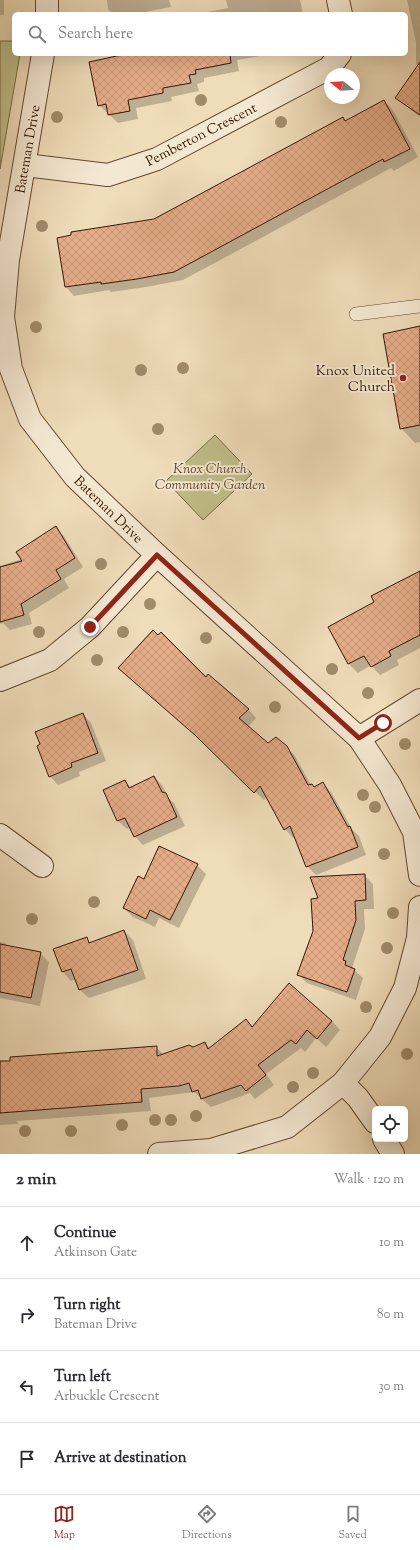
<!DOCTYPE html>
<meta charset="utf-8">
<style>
:root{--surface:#fff;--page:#f2f2f3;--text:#2b2b33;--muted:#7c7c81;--line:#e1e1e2;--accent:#8f2418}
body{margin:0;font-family:"Sorts Mill Goudy",serif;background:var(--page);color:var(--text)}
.controls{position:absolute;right:12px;bottom:12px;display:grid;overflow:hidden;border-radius:6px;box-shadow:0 4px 16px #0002}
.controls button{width:36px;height:36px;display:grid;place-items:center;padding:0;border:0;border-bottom:1px solid var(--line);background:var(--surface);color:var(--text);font:20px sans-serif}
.compass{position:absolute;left:324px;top:68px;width:36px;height:36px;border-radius:50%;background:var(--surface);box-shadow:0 4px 16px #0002;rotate:288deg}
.stop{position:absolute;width:12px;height:12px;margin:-9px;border:3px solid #8f2418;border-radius:50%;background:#fff}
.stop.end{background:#8f2418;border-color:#fff;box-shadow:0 1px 4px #0008}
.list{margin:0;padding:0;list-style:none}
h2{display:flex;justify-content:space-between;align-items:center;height:52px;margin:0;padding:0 16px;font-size:17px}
h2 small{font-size:13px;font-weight:400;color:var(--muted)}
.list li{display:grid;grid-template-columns:26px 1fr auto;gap:12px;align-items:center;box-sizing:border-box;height:72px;padding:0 16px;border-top:1px solid var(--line)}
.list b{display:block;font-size:15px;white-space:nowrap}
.list p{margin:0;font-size:13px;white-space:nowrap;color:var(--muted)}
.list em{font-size:13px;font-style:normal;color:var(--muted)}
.icon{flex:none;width:22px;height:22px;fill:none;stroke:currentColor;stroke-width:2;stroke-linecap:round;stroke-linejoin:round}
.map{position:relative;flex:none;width:420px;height:1154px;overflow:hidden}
.search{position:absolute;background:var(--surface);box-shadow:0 4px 16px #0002;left:12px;right:12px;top:12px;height:44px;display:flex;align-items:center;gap:10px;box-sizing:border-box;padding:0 14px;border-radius:6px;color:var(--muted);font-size:15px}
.sheet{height:340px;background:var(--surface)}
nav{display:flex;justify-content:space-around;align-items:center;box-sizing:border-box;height:56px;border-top:1px solid var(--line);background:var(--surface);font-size:11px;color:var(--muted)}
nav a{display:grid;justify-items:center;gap:2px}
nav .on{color:var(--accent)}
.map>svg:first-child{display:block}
.green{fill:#c0be8a;stroke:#7a6a46}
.shadow{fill:#0003}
.building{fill:url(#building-cross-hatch);stroke:#351703}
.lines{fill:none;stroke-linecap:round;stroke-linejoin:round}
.service-casing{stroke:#644830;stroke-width:14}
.minor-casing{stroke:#644830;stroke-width:24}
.service{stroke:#f5e8d2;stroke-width:13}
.minor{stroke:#f5e8d2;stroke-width:22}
.tree{fill:#a08b6b}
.route{stroke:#8f2418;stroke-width:5}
.poi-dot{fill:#8f2418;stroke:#f5e8d2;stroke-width:1.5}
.labels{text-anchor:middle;stroke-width:4;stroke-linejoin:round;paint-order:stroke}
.street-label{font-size:14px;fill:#351703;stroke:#f5e8d2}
.poi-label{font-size:14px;fill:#351703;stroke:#f5e8d2;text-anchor:end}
.park-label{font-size:14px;font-style:italic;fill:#5f492c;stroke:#f5e8d2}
</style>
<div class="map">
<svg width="420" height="1154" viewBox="0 0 420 1154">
<defs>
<pattern id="building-cross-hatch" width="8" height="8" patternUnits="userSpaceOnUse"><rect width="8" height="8" fill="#e6ad8a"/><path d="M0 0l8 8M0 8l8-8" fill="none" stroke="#c69475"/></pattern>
</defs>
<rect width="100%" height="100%" fill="#efdcb9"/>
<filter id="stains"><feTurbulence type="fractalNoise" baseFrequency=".005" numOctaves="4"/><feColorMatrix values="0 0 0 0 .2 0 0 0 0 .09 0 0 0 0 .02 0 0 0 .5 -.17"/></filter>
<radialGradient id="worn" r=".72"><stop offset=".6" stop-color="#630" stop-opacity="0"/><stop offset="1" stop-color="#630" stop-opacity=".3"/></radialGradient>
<!-- green -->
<g class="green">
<polygon points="0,41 14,41 14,54 20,54 0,169"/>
<polygon points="215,435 252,474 203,520 166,481"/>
</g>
<!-- shadow -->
<g class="shadow">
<rect x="0" y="0" width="4" height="15"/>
<polygon points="107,0 169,0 171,7 135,14 113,14 108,9"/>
<polygon points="226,0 300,0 303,14 197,14 228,8"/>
<polygon points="407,0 420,0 420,68 416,64 416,42"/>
<polygon points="125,54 266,54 266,55 237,60 239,71 204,78 204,82 197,84 199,91 171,97 172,101 136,108 138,119 118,123 99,105"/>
<polygon points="420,80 420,117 396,98"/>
<polygon points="384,101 393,110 418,157 394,171 391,168 183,280 146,287 111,292 109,290 74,296 66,287 343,118 346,121"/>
<polygon points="420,327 420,442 415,443 401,428"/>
<polygon points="55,528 64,536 83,567 64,579 69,588 29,613 32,624 10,630 3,623 0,624 0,566 22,559"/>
<polygon points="420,573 420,648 397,660 399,665 380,675 371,665 358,673 349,664 329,628 375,602"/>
<polygon points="128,676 206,678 248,709 256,718 248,727 268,745 286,747 295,756 311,785 314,788 323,784 331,792 352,829 359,836 366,855 316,875 307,866 295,837 293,838 285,829 267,797 264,800 206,745"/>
<polygon points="83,714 91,723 106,761 79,772 80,776 58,785 50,776"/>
<polygon points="154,777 163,786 168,798 174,803 185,826 143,845 135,836 131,827 127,829 118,821 125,781 131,788"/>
<polygon points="197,865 206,874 179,928 159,918 155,927 133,917 124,908 144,880"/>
<polygon points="364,875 373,884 374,909 364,909 365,929 352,968 363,978 356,1000 307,983 298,974 314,931 320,899"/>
<polygon points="124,931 133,940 146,979 89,998 80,990 76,979 71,981 63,972 55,949 86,938 91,943"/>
<polygon points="0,942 5,943 9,947 40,953 49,962 40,1006 0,998"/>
<polygon points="246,1021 253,1027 332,1021 340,1030 326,1047 316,1038 305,1052 301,1048 266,1074 274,1085 255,1099 250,1093 211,1107 194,1092 149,1098 151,1111 17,1121 18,1124 0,1125 0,1063 156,1047 164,1055 205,1043 210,1048"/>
</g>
<!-- building -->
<g class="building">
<polygon points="126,54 230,54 231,63 195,70 196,74 189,75 191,83 163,88 163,93 128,100 130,111 108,115 106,104 98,106 89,62"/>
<polygon points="420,62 420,115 395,98"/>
<polygon points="384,100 410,149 384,162 383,159 174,272 137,279 101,284 101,282 65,287 57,238 71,235 71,232 154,219 343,117 345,121"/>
<polygon points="420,326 420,425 400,429 383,334"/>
<polygon points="56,526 75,558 56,570 61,579 21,604 24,615 0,622 0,567 22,561 16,552"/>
<polygon points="420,571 420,635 389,651 391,656 371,667 364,656 348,664 328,627 374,602 371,596"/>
<polygon points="153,630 158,635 161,632 206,677 208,674 249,709 239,718 268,743 276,737 287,746 308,785 312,784 314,787 323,782 348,827 350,826 358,847 306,867 290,826 284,830 260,786 254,793 196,736 118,668"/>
<polygon points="83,713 98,753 71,763 72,767 49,777 37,746 40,744 35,732"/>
<polygon points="154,776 162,792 166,793 177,817 134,837 125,818 117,821 103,790 125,780 129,788"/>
<polygon points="159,846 198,864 170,920 150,910 146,919 123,908 138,876 144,879"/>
<polygon points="365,874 366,900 355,901 356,920 343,960 346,961 345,965 355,969 347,992 297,975 313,931 311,899 318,898 310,877"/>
<polygon points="124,930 138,970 79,990 71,969 62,972 53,949 87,937 89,943"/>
<polygon points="0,944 41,952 31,998 0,992"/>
<polygon points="289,983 332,1021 317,1039 307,1030 296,1044 291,1040 258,1065 266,1075 246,1091 241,1085 201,1099 198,1090 192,1092 189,1083 179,1086 141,1089 142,1102 0,1113 0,1061 10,1061 10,1057 157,1046 157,1056 189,1045 193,1047 205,1042 208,1049 246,1019 252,1027"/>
</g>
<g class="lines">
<defs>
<polyline id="service" points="356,314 420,306"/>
<g id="minor">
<polyline points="47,0 47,14"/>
<polyline points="338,0 341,14"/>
<polyline points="43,54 8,260 3,317 11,369 30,419 75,477 157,555 359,738 390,785 414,832 420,875"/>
<polyline points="25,165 108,175 157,159 329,68 340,54"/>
<polyline points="0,680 50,660 90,627 157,555"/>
<polyline points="359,738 420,700"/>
<polyline points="0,835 42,866"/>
<polyline points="343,1083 358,1098 375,1122"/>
<polyline points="384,1139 393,1154"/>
<polyline points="159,1154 211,1150 287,1127 343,1083 380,1037 405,988 418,938 420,907"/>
</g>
</defs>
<!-- service casing -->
<use href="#service" class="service-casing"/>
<!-- minor casing -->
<use href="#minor" class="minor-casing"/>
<!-- service -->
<use href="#service" class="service"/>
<!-- minor -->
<use href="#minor" class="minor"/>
</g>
<!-- trees -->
<g class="tree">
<circle cx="201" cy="100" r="6"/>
<circle cx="57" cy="117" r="6"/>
<circle cx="281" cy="122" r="6"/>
<circle cx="42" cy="226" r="6"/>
<circle cx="36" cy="327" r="6"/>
<circle cx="183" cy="368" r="6"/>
<circle cx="141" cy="370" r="6"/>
<circle cx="158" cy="429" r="6"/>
<circle cx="101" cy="564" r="6"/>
<circle cx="150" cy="604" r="6"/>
<circle cx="39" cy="632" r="6"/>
<circle cx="123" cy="632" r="6"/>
<circle cx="206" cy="638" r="6"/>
<circle cx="97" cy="660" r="6"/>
<circle cx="332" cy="669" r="6"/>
<circle cx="368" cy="693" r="6"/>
<circle cx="275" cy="707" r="6"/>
<circle cx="405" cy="744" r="6"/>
<circle cx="363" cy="795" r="6"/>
<circle cx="375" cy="807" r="6"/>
<circle cx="384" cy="854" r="6"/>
<circle cx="94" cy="902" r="6"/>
<circle cx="393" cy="913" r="6"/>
<circle cx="32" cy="919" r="6"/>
<circle cx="387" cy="948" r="6"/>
<circle cx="366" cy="1007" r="6"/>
<circle cx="407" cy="1054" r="6"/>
<circle cx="313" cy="1073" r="6"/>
<circle cx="293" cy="1087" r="6"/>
<circle cx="196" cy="1116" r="6"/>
<circle cx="155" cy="1120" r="6"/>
<circle cx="171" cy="1120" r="6"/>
<circle cx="122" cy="1125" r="6"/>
<circle cx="25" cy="1131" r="6"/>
<circle cx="71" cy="1131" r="6"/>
</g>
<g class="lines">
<!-- route -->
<polyline class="route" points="90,627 157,555 359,738 383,723"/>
</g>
<!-- markers -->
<circle class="poi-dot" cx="403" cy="378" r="4"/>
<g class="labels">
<!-- street labels -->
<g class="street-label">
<text transform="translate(201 134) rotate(-27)" y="5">Pemberton Crescent</text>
<text transform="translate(27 149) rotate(-80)" y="5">Bateman Drive</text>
<text transform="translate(109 509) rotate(44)" y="5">Bateman Drive</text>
</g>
<!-- poi labels -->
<g class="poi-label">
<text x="395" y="375">Knox United<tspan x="395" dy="16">Church</tspan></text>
</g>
<!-- park labels -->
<g class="park-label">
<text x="210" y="473">Knox Church<tspan x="210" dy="16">Community Garden</tspan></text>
</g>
</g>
<rect width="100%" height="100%" filter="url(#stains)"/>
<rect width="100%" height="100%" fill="url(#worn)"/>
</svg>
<div class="controls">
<button><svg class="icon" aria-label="locate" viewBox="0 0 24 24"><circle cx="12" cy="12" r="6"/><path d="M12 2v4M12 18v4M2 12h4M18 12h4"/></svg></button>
</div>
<svg class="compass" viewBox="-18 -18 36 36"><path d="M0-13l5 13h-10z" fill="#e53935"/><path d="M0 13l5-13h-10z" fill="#7c7c81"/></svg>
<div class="stop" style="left:383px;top:723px"></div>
<div class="stop end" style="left:90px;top:627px"></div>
<div class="search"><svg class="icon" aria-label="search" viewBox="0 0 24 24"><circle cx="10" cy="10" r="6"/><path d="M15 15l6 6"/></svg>Search here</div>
</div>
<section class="sheet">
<h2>2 min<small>Walk · 120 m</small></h2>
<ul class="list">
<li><svg class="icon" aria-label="ahead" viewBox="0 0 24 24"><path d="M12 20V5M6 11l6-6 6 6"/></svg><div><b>Continue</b><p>Atkinson Gate</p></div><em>10 m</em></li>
<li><svg class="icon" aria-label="right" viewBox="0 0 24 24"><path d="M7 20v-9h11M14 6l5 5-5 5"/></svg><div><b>Turn right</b><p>Bateman Drive</p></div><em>80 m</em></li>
<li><svg class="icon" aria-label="left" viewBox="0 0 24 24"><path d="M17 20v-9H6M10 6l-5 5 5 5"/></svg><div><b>Turn left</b><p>Arbuckle Crescent</p></div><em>30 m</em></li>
<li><svg class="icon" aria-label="arrive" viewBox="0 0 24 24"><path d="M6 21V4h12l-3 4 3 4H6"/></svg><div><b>Arrive at destination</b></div></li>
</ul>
</section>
<nav>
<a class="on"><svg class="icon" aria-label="map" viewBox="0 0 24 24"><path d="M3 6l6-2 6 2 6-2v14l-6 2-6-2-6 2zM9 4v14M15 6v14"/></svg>Map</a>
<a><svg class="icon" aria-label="directions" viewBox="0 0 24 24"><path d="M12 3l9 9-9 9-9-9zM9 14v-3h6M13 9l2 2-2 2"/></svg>Directions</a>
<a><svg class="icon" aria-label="saved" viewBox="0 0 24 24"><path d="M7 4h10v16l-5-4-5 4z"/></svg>Saved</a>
</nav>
